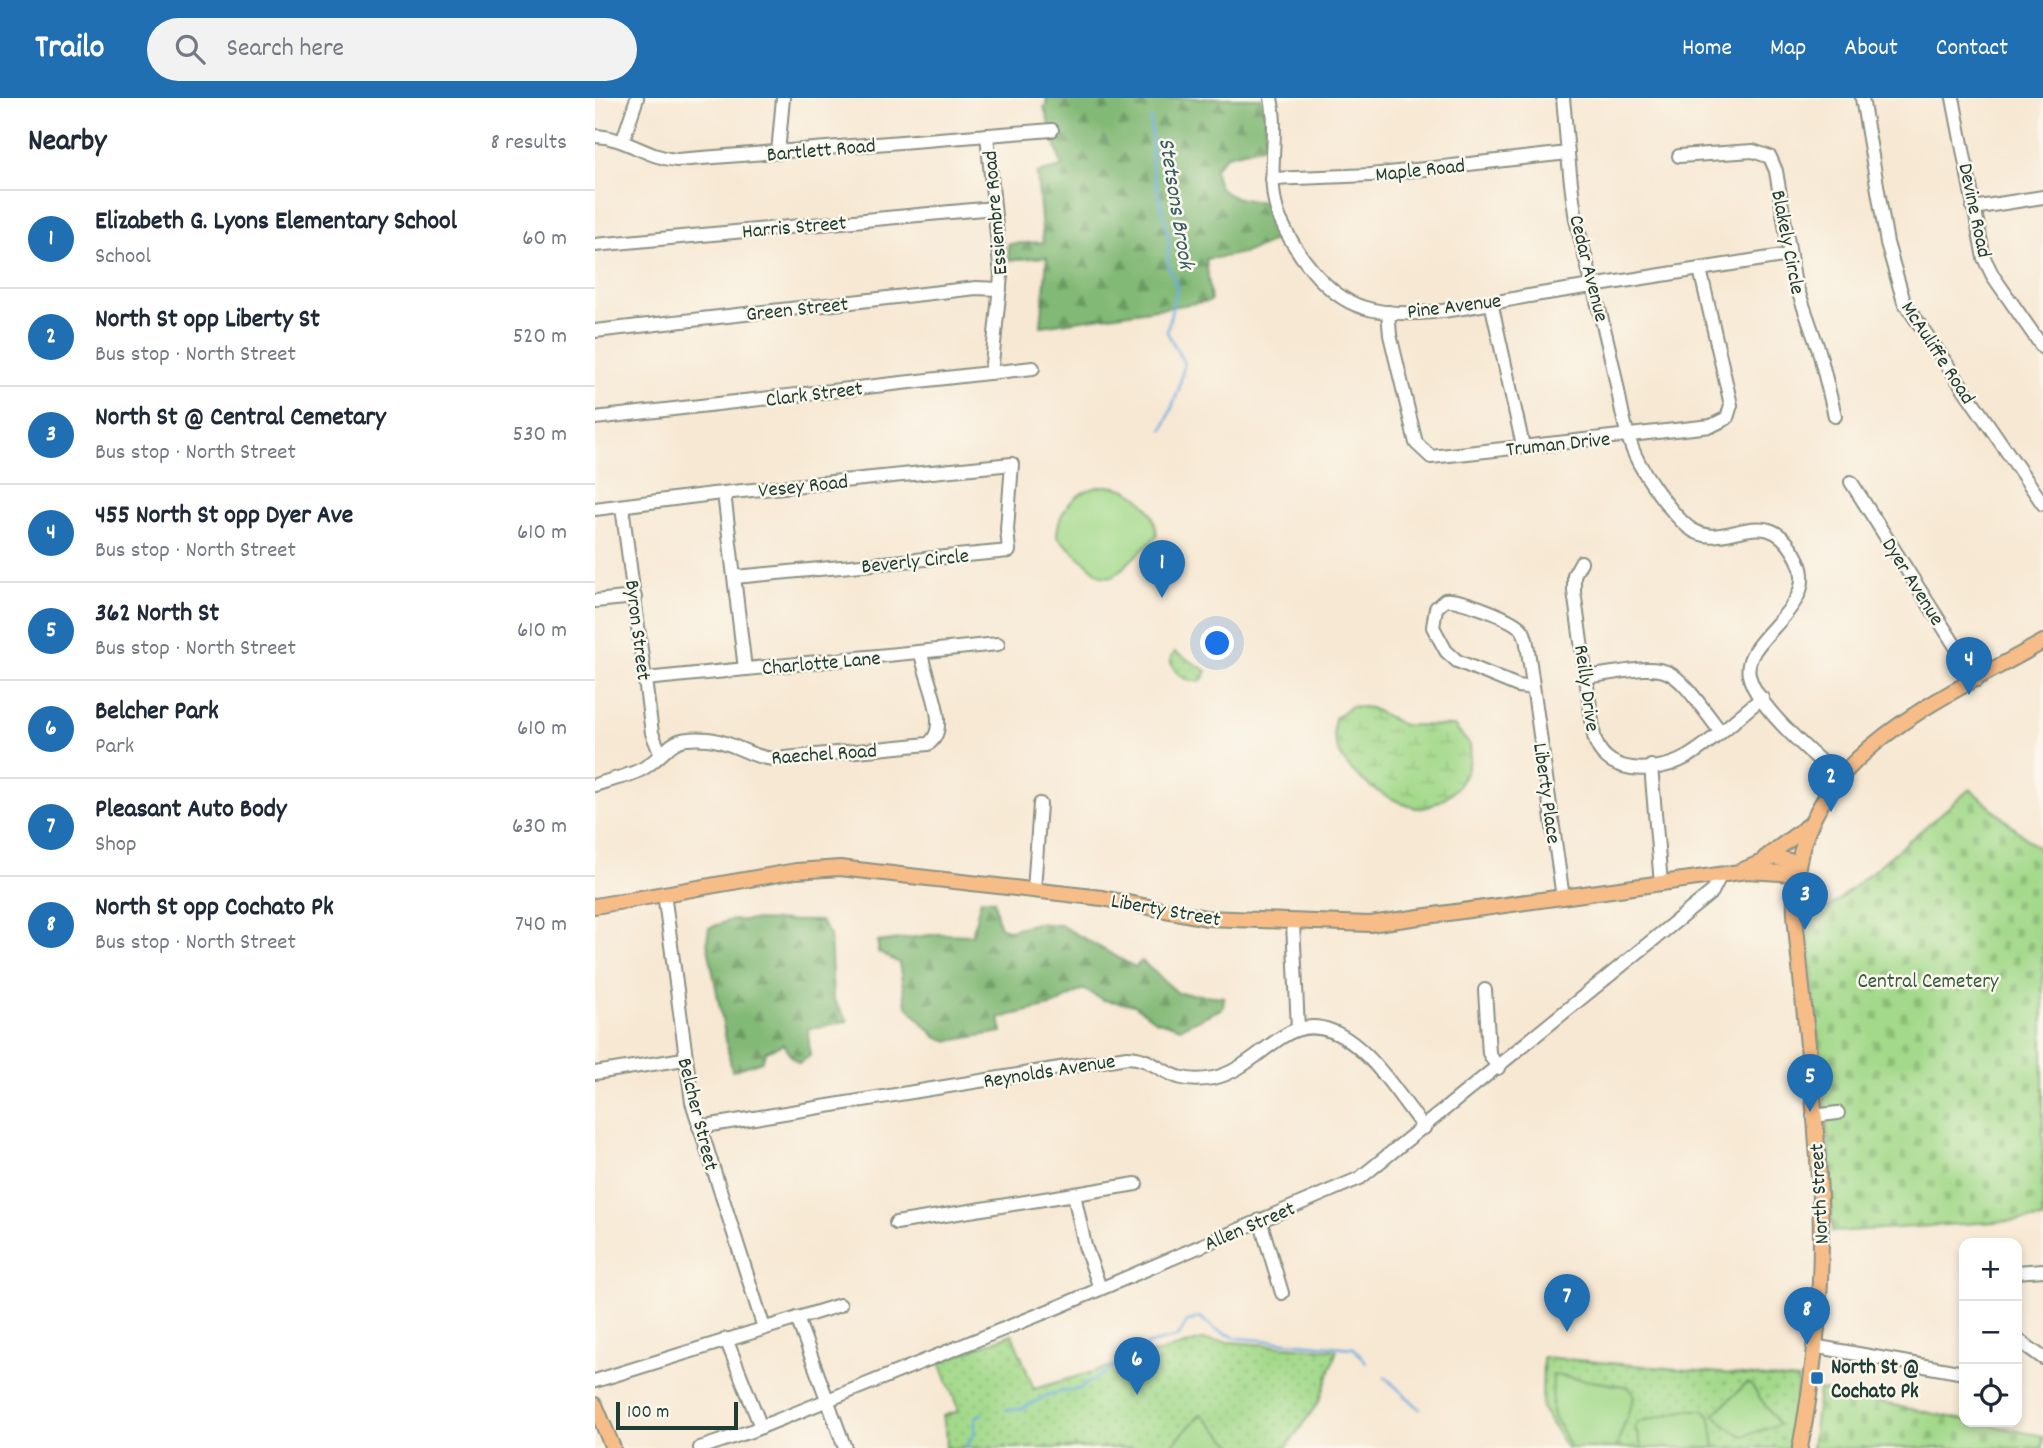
<!DOCTYPE html>
<meta charset="utf-8">
<style>
:root{--surface:#fff;--page:#f2f2f3;--text:#1f2937;--muted:#747a83;--line:#e0e1e3;--accent:#1f6fb2}
body{margin:0;font-family:Dekko,sans-serif;background:var(--page);color:var(--text)}
.controls{position:absolute;right:21px;bottom:21px;display:grid;overflow:hidden;border-radius:14px;box-shadow:0 4px 10px #0003}
.controls button{width:63px;height:63px;display:grid;place-items:center;padding:0;border:0;border-bottom:2px solid var(--line);background:var(--surface);color:var(--text);font:35px sans-serif}
.scale{position:absolute;left:21px;bottom:18px;width:122px;box-sizing:border-box;padding-left:7px;border:4px solid #1f3d34;border-top:0;font-size:19px;line-height:24px;white-space:nowrap;color:#1f3d34;-webkit-text-stroke:5px #fbf7ec;paint-order:stroke}
.you{position:absolute;left:623px;top:546px;width:24px;height:24px;margin:-18px;border:5px solid #fff;border-radius:50%;background:#1a73e8;box-shadow:0 0 0 10px #1a73e833}
.badge{display:grid;place-items:center;width:46px;height:46px;border-radius:50%;background:var(--accent);color:#fff;font-size:23px;font-weight:700}
.pin{position:absolute;translate:-50% -58px;filter:drop-shadow(0 2px 4px #0008)}
.pin::after{content:'';position:absolute;top:37px;width:24px;height:21px;background:inherit;clip-path:polygon(0 0,100% 0,50% 100%)}
.list{margin:0;padding:0;list-style:none}
h2{display:flex;justify-content:space-between;align-items:center;height:91px;margin:0;padding:0 28px;font-size:30px}
h2 small{font-size:23px;font-weight:400;color:var(--muted)}
.list li{display:grid;grid-template-columns:46px 1fr auto;gap:21px;align-items:center;box-sizing:border-box;height:98px;padding:0 28px;border-top:2px solid var(--line)}
.list b{display:block;font-size:26px;white-space:nowrap}
.list p{margin:0;font-size:23px;white-space:nowrap;color:var(--muted)}
.list em{font-size:23px;font-style:normal;color:var(--muted)}
.icon{flex:none;width:38px;height:38px;fill:none;stroke:currentColor;stroke-width:2;stroke-linecap:round;stroke-linejoin:round}
.map{position:relative;flex:none;width:1448px;height:1350px;overflow:hidden}
header{display:flex;align-items:center;gap:42px;box-sizing:border-box;height:98px;padding:0 35px;background:var(--accent);color:#fff}
header strong{font-size:33px}
nav{display:flex;gap:38px;margin-inline-start:auto;font-size:24px}
.search{width:490px;height:63px;background:var(--page);display:flex;align-items:center;gap:18px;box-sizing:border-box;padding:0 24px;border-radius:38px;color:var(--muted);font-size:26px}
main{display:flex}
aside{flex:1;background:var(--surface)}
.map>svg:first-child{display:block}
.forest{fill:url(#forest-firs);stroke:#507b55;stroke-width:2}
.wetland{fill:url(#wetland-marsh);stroke:#618b5f;stroke-width:2}
.cemetery{fill:url(#cemetery-stones);stroke:#618b5f;stroke-width:2}
.park{fill:url(#park-dots);stroke:#618b5f;stroke-width:2}
.garden{fill:#a3d98a;stroke:#618b5f;stroke-width:2}
.lines{fill:none;stroke-linecap:round;stroke-linejoin:round}
.stream{stroke:#6cace0;stroke-width:2.5}
.minor-casing{stroke:#8b9284;stroke-width:16}
.major-casing{stroke:#8b9284;stroke-width:18}
.minor{stroke:#fff;stroke-width:12}
.major{stroke:#f7bd88;stroke-width:14}
.poi-dot{fill:#1f6fb2;stroke:#fbf7ec;stroke-width:2.5}
.labels{text-anchor:middle;stroke-width:5;stroke-linejoin:round;paint-order:stroke}
.street-label{font-size:21px;fill:#1f3d34;stroke:#fbf7ec}
.park-label{font-size:21px;fill:#395c45;stroke:#fbf7ec}
.poi-label{font-size:21px;font-weight:bold;fill:#1f3d34;stroke:#fbf7ec;text-anchor:start}
.water-label{font-size:23px;font-style:italic;fill:#365e68;stroke:#fbf7ec}
</style>
<header>
<strong>Trailo</strong>
<div class="search"><svg class="icon" aria-label="search" viewBox="0 0 24 24"><circle cx="10" cy="10" r="6"/><path d="M15 15l6 6"/></svg>Search here</div>
<nav><a>Home</a><a>Map</a><a>About</a><a>Contact</a></nav>
</header>
<main>
<aside>
<h2>Nearby<small>8 results</small></h2>
<ul class="list">
<li><span class="badge">1</span><div><b>Elizabeth G. Lyons Elementary School</b><p>School</p></div><em>60 m</em></li>
<li><span class="badge">2</span><div><b>North St opp Liberty St</b><p>Bus stop · North Street</p></div><em>520 m</em></li>
<li><span class="badge">3</span><div><b>North St @ Central Cemetary</b><p>Bus stop · North Street</p></div><em>530 m</em></li>
<li><span class="badge">4</span><div><b>455 North St opp Dyer Ave</b><p>Bus stop · North Street</p></div><em>610 m</em></li>
<li><span class="badge">5</span><div><b>362 North St</b><p>Bus stop · North Street</p></div><em>610 m</em></li>
<li><span class="badge">6</span><div><b>Belcher Park</b><p>Park</p></div><em>610 m</em></li>
<li><span class="badge">7</span><div><b>Pleasant Auto Body</b><p>Shop</p></div><em>630 m</em></li>
<li><span class="badge">8</span><div><b>North St opp Cochato Pk</b><p>Bus stop · North Street</p></div><em>740 m</em></li>
</ul>
</aside>
<div class="map">
<svg width="1448" height="1350" viewBox="0 0 1448 1350">
<defs>
<pattern id="forest-firs" width="22" height="20" patternUnits="userSpaceOnUse" patternTransform="scale(1.75)"><rect width="22" height="20" fill="#82b976"/><path d="M5 1l3.5 6h-7zM16 11l3.5 6h-7z" fill="#6a9862"/></pattern>
<pattern id="wetland-marsh" width="20" height="14" patternUnits="userSpaceOnUse" patternTransform="scale(1.75)"><rect width="20" height="14" fill="#a3d98a"/><path d="M1 5h8M5 5V1M11 12h8M15 12V8" fill="none" stroke="#8cbb78"/></pattern>
<pattern id="cemetery-stones" width="16" height="16" patternUnits="userSpaceOnUse" patternTransform="scale(1.75)"><rect width="16" height="16" fill="#a3d98a"/><path d="M2 7V4a2 2 0 0 1 4 0v3zM10 15v-3a2 2 0 0 1 4 0v3z" fill="#8cbb78"/></pattern>
<pattern id="park-dots" width="8" height="8" patternUnits="userSpaceOnUse" patternTransform="scale(1.75)"><rect width="8" height="8" fill="#a3d98a"/><path d="M2 2h.1M6 6h.1" fill="none" stroke="#8cbb78" stroke-width="1.8" stroke-linecap="round"/></pattern>
</defs>
<rect width="100%" height="100%" fill="#fbf7ec"/>
<filter id="ink" filterUnits="userSpaceOnUse"><feTurbulence type="fractalNoise" baseFrequency=".0143" numOctaves="2"/><feDisplacementMap in="SourceGraphic" scale="14" xChannelSelector="R" yChannelSelector="G"/><feConvolveMatrix kernelMatrix="1 2 1 2 8 2 1 2 1" color-interpolation-filters="sRGB"/></filter>
<filter id="wash" filterUnits="userSpaceOnUse"><feTurbulence type="fractalNoise" baseFrequency=".00686" numOctaves="4" result="noise"/><feDisplacementMap in="SourceGraphic" scale="28" xChannelSelector="R" yChannelSelector="G"/><feGaussianBlur stdDeviation="1.57" result="paint"/><feColorMatrix in="noise" values="0 0 0 0 0 0 0 0 0 0 0 0 0 0 0 0 0 1.4 0 .05"/><feComposite in="paint" operator="in"/></filter>
<g filter="url(#wash)">
<rect width="100%" height="100%" fill="#f7e8d3"/>
<!-- forest -->
<g class="forest">
<path d="M451,0H667L671,19L670,48L632,57L620,70C621,104 647,100 674,105L687,136C664,154 639,158 611,161L616,203L446,228L452,159L414,162L413,146L448,144L442,75L467,69L449,9L452,7Z"/>
<polygon points="386,801 399,802 404,828 415,832 441,825 465,827 540,869 547,863 583,895 629,899 628,910 585,930 560,922 539,907 508,902 488,891 459,907 404,920 407,934 354,943 341,939 311,907 304,865 283,854 283,844 343,836 377,837"/>
<polygon points="135,822 225,823 235,837 238,901 253,923 213,931 215,958 204,965 194,956 189,946 171,953 167,963 137,973 112,843 114,830"/>
</g>
<!-- wetland -->
<path class="wetland" d="M756,608L776,610L808,627L859,628L875,647C877,663 873,675 864,687C856,697 840,708 828,710C819,711 810,707 802,703C770,690 731,658 740,620Z"/>
<!-- cemetery -->
<g class="cemetery">
<polygon points="1375,691 1448,755 1448,1121 1237,1134 1236,1074 1211,813 1228,815"/>
<polygon points="1224,1292 1448,1338 1448,1350 1217,1350"/>
</g>
<!-- park -->
<g class="park">
<path d="M580,554L612,573L606,583C591,585 578,575 575,561Z"/>
<polygon points="417,1236 439,1291 607,1242 742,1252 725,1302 691,1350 350,1350 352,1342 348,1318 364,1313 345,1264"/>
<polygon points="948,1259 1203,1282 1194,1350 972,1350 947,1311"/>
</g>
<!-- garden -->
<g class="garden">
<path d="M512,388C540,389 560,409 562,438L518,479L506,478L462,439C463,410 483,390 512,388Z"/>
<polygon points="958,1277 1034,1289 1039,1299 1021,1350 976,1350 974,1347 957,1314"/>
<polygon points="1152,1285 1156,1287 1184,1327 1148,1338 1133,1330 1119,1316"/>
<polygon points="1108,1312 1116,1320 1120,1350 1047,1350 1040,1329 1043,1324 1092,1312"/>
<polygon points="606,1316 641,1350 574,1350"/>
</g>
<g class="lines">
<!-- stream -->
<g class="stream">
<polyline points="556,20 557,68 574,140 573,166 582,188 572,234 589,265 584,291 568,332"/>
<polyline points="790,1279 825,1311"/>
<polyline points="411,1312 426,1311 455,1296 484,1291 554,1246 583,1239 592,1224 605,1219 621,1232 643,1240 759,1250 771,1264"/>
<polyline points="370,1350 379,1336 381,1318 387,1316"/>
</g>
</g>
</g>
<g filter="url(#ink)">
<g class="lines">
<defs>
<g id="minor">
<path d="M676,0C685,40 669,83 685,121C700,154 731,198 767,209C818,226 894,204 946,196C1029,183 1111,170 1194,157"/>
<path d="M968,0C972,40 974,81 981,121C991,167 1006,213 1016,260C1024,291 1027,328 1040,357C1049,377 1076,415 1093,429C1130,459 1171,396 1203,462C1226,511 1146,539 1154,577C1160,607 1220,659 1244,679"/>
<polyline points="1267,0 1292,145 1309,204 1448,406"/>
<polyline points="1358,0 1389,160 1398,178 1448,250"/>
<polyline points="392,37 406,178 396,275"/>
<path d="M0,38C31,39 52,60 82,62L457,32"/>
<polyline points="28,42 42,0"/>
<polyline points="183,55 188,0"/>
<polyline points="1084,58 1158,53 1175,59 1181,73 1199,181 1224,253 1240,318"/>
<polyline points="677,81 776,77 973,55"/>
<polyline points="1378,110 1448,99"/>
<polyline points="0,147 399,110"/>
<polyline points="896,204 928,348"/>
<polyline points="793,214 795,237 821,345 836,359 1116,328 1132,320 1136,307 1105,171"/>
<polyline points="0,233 381,190 405,191"/>
<polyline points="0,320 438,270"/>
<polyline points="1256,384 1382,582"/>
<polyline points="129,395 150,571"/>
<polyline points="27,408 57,635 65,655"/>
<polyline points="0,411 118,396 417,366 412,431 414,453 140,479"/>
<path d="M986,464L979,477V493L999,638C1008,678 1060,676 1090,660C1117,645 1142,619 1167,600"/>
<polyline points="0,503 40,499"/>
<path d="M991,579C1080,566 1070,560 1125,633"/>
<polyline points="50,581 403,546"/>
<path d="M938,590L923,588L862,563L851,553L838,529L841,510L850,502C863,500 921,521 928,533C933,542 933,556 935,566L968,800"/>
<polyline points="1056,668 1066,786"/>
<path d="M0,687C16,681 38,678 52,668C79,649 73,638 113,641C137,643 156,660 180,661L333,646C358,630 329,580 326,554"/>
<polyline points="439,792 445,706"/>
<polyline points="69,795 97,1004 169,1230"/>
<polyline points="698,825 703,931"/>
<polyline points="890,892 894,955 903,970"/>
<polyline points="0,975 89,961"/>
<polyline points="1218,1018 1243,1015"/>
<path d="M104,1029L532,959C564,959 571,989 618,980C644,975 665,953 687,939C747,899 798,991 829,1030"/>
<polyline points="479,1096 490,1148 505,1190"/>
<polyline points="665,1122 687,1195"/>
<polyline points="301,1125 541,1086"/>
<polyline points="1422,1174 1448,1172"/>
<polyline points="202,1220 250,1350"/>
<polyline points="131,1241 166,1329"/>
<polyline points="1422,1241 1448,1260"/>
<polyline points="1218,1248 1369,1275"/>
<polyline points="0,1283 245,1207"/>
<polyline points="105,1350 156,1333 463,1209 765,1080 1117,794 1125,778"/>
</g>
<g id="major">
<polyline points="1170,760 1214,727"/>
<polyline points="1148,772 1179,759 1202,765"/>
<polyline points="0,808 201,773 245,770 507,800 611,820 775,826 1152,773 1200,776"/>
<polyline points="0,1307 18,1350"/>
<path d="M1205,1350C1218,1282 1226,1208 1226,1139C1225,1031 1209,923 1200,816C1193,662 1335,608 1448,544"/>
</g>
</defs>
<!-- minor casing -->
<use href="#minor" class="minor-casing"/>
<!-- major casing -->
<use href="#major" class="major-casing"/>
<!-- minor -->
<use href="#minor" class="minor"/>
<!-- major -->
<use href="#major" class="major"/>
</g>
</g>
<!-- markers -->
<rect class="poi-dot" x="1215" y="1273" width="14" height="14" rx="3.5"/>
<g class="labels">
<!-- street labels -->
<g class="street-label">
<text transform="translate(226 51) rotate(-5)" y="7">Bartlett Road</text>
<text transform="translate(825 71) rotate(-6)" y="7">Maple Road</text>
<text transform="translate(1381 112) rotate(78)" y="7">Devine Road</text>
<text transform="translate(399 115) rotate(-95)" y="7">Essiembre Road</text>
<text transform="translate(199 128) rotate(-5)" y="7">Harris Street</text>
<text transform="translate(1194 144) rotate(79)" y="7">Blakely Circle</text>
<text transform="translate(995 170) rotate(76)" y="7">Cedar Avenue</text>
<text transform="translate(859 207) rotate(-7)" y="7">Pine Avenue</text>
<text transform="translate(202 210) rotate(-6)" y="7">Green Street</text>
<text transform="translate(1344 254) rotate(57)" y="7">McAuliffe Road</text>
<text transform="translate(219 295) rotate(-7)" y="7">Clark Street</text>
<text transform="translate(963 345) rotate(-6)" y="7">Truman Drive</text>
<text transform="translate(208 387) rotate(-6)" y="7">Vesey Road</text>
<text transform="translate(320 462) rotate(-6)" y="7">Beverly Circle</text>
<text transform="translate(1319 483) rotate(58)" y="7">Dyer Avenue</text>
<text transform="translate(44 532) rotate(83)" y="7">Byron Street</text>
<text transform="translate(226 564) rotate(-5)" y="7">Charlotte Lane</text>
<text transform="translate(993 590) rotate(82)" y="7">Reilly Drive</text>
<text transform="translate(229 655) rotate(-4)" y="7">Raechel Road</text>
<text transform="translate(953 695) rotate(82)" y="7">Liberty Place</text>
<text transform="translate(571 811) rotate(10)" y="7">Liberty Street</text>
<text transform="translate(454 972) rotate(-9)" y="7">Reynolds Avenue</text>
<text transform="translate(104 1016) rotate(76)" y="7">Belcher Street</text>
<text transform="translate(1223 1096) rotate(-93)" y="7">North Street</text>
<text transform="translate(654 1127) rotate(-23)" y="7">Allen Street</text>
</g>
<!-- park labels -->
<g class="park-label">
<text x="1333" y="889">Central Cemetery</text>
</g>
<!-- poi labels -->
<g class="poi-label">
<text x="1236" y="1275">North St @<tspan x="1236" dy="24">Cochato Pk</tspan></text>
</g>
<!-- water labels -->
<g class="water-label">
<text transform="translate(583 105) rotate(81)" y="8">Stetsons Brook</text>
</g>
</g>
</svg>
<div class="controls">
<button>+</button>
<button>−</button>
<button><svg class="icon" aria-label="locate" viewBox="0 0 24 24"><circle cx="12" cy="12" r="6"/><path d="M12 2v4M12 18v4M2 12h4M18 12h4"/></svg></button>
</div>
<div class="scale">100 m</div>
<div class="you"></div>
<div class="pin badge" style="left:567px;top:500px">1</div>
<div class="pin badge" style="left:1236px;top:714px">2</div>
<div class="pin badge" style="left:1210px;top:832px">3</div>
<div class="pin badge" style="left:1374px;top:597px">4</div>
<div class="pin badge" style="left:1215px;top:1014px">5</div>
<div class="pin badge" style="left:542px;top:1297px">6</div>
<div class="pin badge" style="left:972px;top:1234px">7</div>
<div class="pin badge" style="left:1212px;top:1247px">8</div>
</div>
</main>
